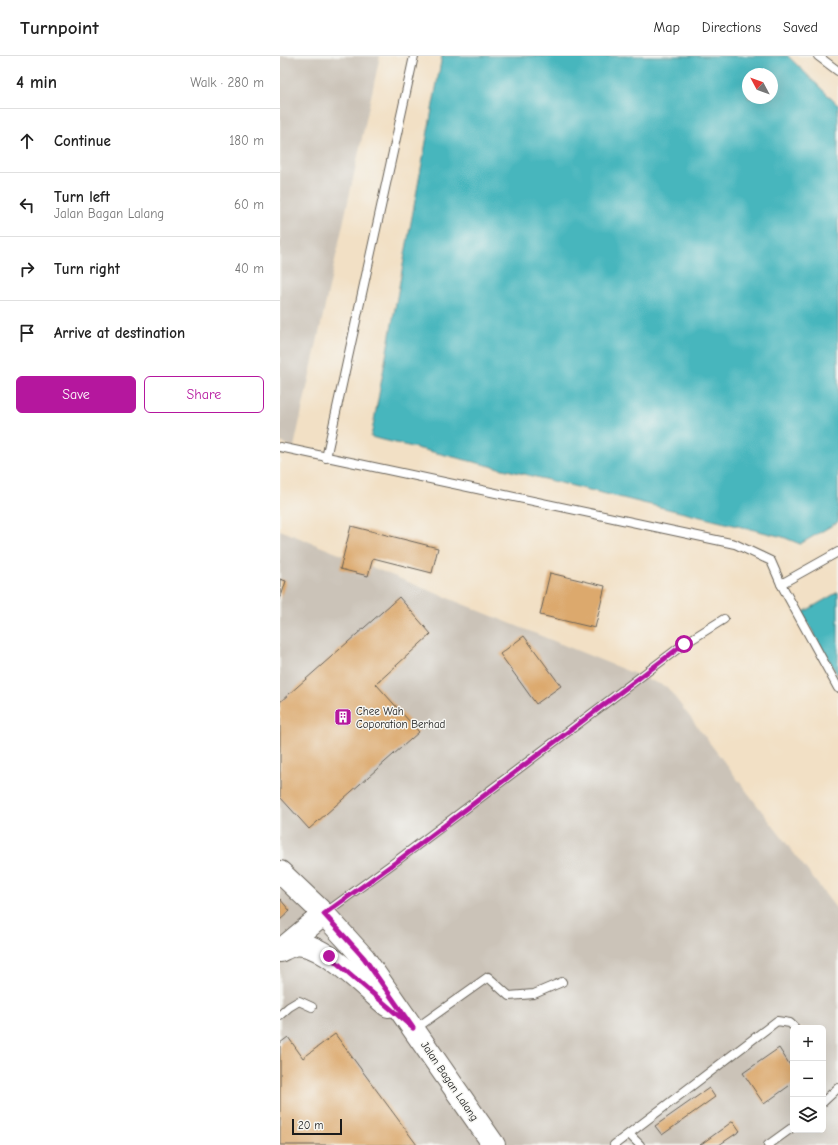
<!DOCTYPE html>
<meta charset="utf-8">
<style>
:root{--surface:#fff;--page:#f2f2f2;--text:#222;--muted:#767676;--line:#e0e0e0;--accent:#b5179e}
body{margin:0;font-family:"Comic Neue",sans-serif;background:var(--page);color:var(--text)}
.controls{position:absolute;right:12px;bottom:12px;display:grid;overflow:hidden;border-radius:6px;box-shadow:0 4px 16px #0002}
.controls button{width:36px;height:36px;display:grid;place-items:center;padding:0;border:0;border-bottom:1px solid var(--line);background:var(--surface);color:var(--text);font:20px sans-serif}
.compass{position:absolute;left:462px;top:12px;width:36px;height:36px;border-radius:50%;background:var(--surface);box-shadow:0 4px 16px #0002;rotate:311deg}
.scale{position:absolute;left:12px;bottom:10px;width:50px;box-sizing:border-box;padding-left:4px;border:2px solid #1c1c1c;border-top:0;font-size:11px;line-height:14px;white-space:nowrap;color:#1c1c1c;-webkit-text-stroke:3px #f6f6f2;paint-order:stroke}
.stop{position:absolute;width:12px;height:12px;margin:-9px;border:3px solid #b5179e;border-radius:50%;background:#fff}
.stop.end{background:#b5179e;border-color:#fff;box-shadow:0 1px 4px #0008}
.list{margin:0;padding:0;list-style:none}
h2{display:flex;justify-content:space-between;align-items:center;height:52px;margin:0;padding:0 16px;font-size:17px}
h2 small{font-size:13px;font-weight:400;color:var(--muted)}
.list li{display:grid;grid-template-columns:26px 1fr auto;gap:12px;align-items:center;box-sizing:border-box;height:64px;padding:0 16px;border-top:1px solid var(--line)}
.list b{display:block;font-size:15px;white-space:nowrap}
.list p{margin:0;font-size:13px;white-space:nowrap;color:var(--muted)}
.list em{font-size:13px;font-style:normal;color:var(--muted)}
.actions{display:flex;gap:8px;padding:12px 16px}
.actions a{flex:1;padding:9px 0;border:1px solid var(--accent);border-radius:6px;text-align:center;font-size:14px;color:var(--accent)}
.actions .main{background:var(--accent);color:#fff}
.icon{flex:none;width:22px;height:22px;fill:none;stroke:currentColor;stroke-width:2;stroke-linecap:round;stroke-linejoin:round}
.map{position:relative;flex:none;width:558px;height:1089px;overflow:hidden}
header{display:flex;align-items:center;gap:24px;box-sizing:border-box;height:56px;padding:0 20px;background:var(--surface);border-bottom:1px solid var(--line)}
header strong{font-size:19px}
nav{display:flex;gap:22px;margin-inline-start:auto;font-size:14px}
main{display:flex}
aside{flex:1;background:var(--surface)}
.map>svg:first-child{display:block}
.industrial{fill:#cbc3b8;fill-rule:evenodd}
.water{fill:#47b6bd;stroke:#32696c;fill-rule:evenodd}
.building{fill:#dca96d}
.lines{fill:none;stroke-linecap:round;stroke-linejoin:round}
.lane-casing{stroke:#676157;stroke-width:10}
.secondary-casing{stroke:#676157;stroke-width:24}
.lane{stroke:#fff;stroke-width:8}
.secondary{stroke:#fff;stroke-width:22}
.route{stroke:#b5179e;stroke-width:5}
.labels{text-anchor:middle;stroke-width:3;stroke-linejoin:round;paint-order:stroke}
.poi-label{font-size:11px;fill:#1c1c1c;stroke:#f6f6f2;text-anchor:start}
.street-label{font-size:11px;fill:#1c1c1c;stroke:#f6f6f2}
</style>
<header>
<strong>Turnpoint</strong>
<nav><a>Map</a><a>Directions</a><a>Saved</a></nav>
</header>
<main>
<aside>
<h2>4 min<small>Walk · 280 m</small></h2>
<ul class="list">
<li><svg class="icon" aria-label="ahead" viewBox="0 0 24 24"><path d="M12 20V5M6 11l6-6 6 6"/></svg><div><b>Continue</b></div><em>180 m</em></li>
<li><svg class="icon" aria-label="left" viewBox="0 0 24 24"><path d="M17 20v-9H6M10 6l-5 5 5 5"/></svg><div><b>Turn left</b><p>Jalan Bagan Lalang</p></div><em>60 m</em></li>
<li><svg class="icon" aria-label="right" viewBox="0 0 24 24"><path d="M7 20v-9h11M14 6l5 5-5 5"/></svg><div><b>Turn right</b></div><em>40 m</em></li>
<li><svg class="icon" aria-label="arrive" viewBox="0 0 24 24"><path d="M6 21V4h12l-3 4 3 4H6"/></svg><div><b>Arrive at destination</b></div></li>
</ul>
<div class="actions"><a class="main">Save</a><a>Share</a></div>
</aside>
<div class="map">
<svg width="558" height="1089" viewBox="0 0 558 1089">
<rect width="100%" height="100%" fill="#f6f6f2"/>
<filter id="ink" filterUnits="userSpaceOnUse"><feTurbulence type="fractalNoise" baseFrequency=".025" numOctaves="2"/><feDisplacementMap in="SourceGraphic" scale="8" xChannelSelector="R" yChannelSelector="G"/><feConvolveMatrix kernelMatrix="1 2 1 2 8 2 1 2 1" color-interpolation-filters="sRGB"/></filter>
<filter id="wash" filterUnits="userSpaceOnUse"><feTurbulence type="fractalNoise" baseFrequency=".012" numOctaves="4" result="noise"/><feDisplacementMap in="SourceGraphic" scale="16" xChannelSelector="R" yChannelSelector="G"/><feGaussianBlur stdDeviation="0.9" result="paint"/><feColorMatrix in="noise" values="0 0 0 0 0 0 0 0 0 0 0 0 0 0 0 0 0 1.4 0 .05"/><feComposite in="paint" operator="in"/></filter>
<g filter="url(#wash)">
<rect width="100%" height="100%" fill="#f2e0c5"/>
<!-- industrial -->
<g class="industrial">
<polygon points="0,0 100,0 14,391 0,386"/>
<path d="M0,474L387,631L558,855V1089H0ZM513,972H543V1074H513Z"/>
</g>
<!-- water -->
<g class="water">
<path d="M162,0H508L558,49V466L520,488L503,481L91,381ZM468,18H492V42H468Z"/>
<polygon points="558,536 558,620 522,557"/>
</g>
<g id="blocks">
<!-- building -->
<g class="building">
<polygon points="71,470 158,492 152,517 93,502 88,520 60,513"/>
<polygon points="270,517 325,530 315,572 260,559"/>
<polygon points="0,523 6,525 0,544"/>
<polygon points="119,541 151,578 96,628 139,676 29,773 0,741 0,646"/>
<polygon points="244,580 281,630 256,648 220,598"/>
<polygon points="0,843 10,855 0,864"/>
<polygon points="55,978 137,1089 0,1089 0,987 8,981 23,1002"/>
<polygon points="499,992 513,1014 513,1027 484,1048 463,1017"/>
<polygon points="429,1032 435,1041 382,1079 375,1070"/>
<polygon points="453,1065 460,1075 439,1089 420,1089"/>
</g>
</g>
</g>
<g filter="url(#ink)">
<use href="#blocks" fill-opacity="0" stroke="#676157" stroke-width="1"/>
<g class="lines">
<defs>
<g id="lane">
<polyline points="538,0 558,15"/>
<polyline points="0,391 455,488 491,505 501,528 558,632"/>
<polyline points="46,402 134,0"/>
<polyline points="501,528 558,496"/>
<polyline points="45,857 119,803 404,588 444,563"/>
<polyline points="0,959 9,951 19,945 32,951"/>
<polyline points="135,973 208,921 229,940 254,938 282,926"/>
<polyline points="543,1046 558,1032"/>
<polyline points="349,1078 360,1089"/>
<polyline points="334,1089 497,965 510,967 515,972"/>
<polyline points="488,1089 513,1071"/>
</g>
<g id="secondary">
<polyline points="0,816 44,858 84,902 214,1089"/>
<polyline points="2,893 44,858"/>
<path d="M0,895C8,891 14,887 23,889C49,893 87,933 108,950"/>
</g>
</defs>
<!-- lane casing -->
<use href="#lane" class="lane-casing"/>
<!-- secondary casing -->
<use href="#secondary" class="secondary-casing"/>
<!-- lane -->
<use href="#lane" class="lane"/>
<!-- secondary -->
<use href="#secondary" class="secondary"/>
</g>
</g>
<g class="lines" filter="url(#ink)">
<!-- route -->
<polyline class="route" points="49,900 133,972 84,902 44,858 119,804 404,588"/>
</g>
<!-- icons -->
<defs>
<symbol id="building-square" viewBox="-11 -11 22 22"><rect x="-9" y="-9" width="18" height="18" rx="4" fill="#b5179e" stroke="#f6f6f2"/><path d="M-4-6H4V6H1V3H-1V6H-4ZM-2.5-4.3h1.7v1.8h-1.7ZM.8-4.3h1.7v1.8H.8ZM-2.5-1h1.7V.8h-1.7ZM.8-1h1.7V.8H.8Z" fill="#fff"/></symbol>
</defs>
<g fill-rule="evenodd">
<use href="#building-square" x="53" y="651" width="20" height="20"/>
</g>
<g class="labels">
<!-- poi labels -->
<g class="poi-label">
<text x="76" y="659">Chee Wah<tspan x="76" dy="13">Coporation Berhad</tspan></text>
</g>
<!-- street labels -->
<g class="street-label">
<text transform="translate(170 1025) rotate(56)" y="4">Jalan Bagan Lalang</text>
</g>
</g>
</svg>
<div class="controls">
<button>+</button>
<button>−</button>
<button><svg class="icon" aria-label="layers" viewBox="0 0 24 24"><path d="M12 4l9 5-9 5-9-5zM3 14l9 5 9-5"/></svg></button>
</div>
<svg class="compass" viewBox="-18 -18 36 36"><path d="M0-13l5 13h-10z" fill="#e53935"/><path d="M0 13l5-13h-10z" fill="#767676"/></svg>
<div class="scale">20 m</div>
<div class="stop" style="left:404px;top:588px"></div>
<div class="stop end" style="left:49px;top:900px"></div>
</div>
</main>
